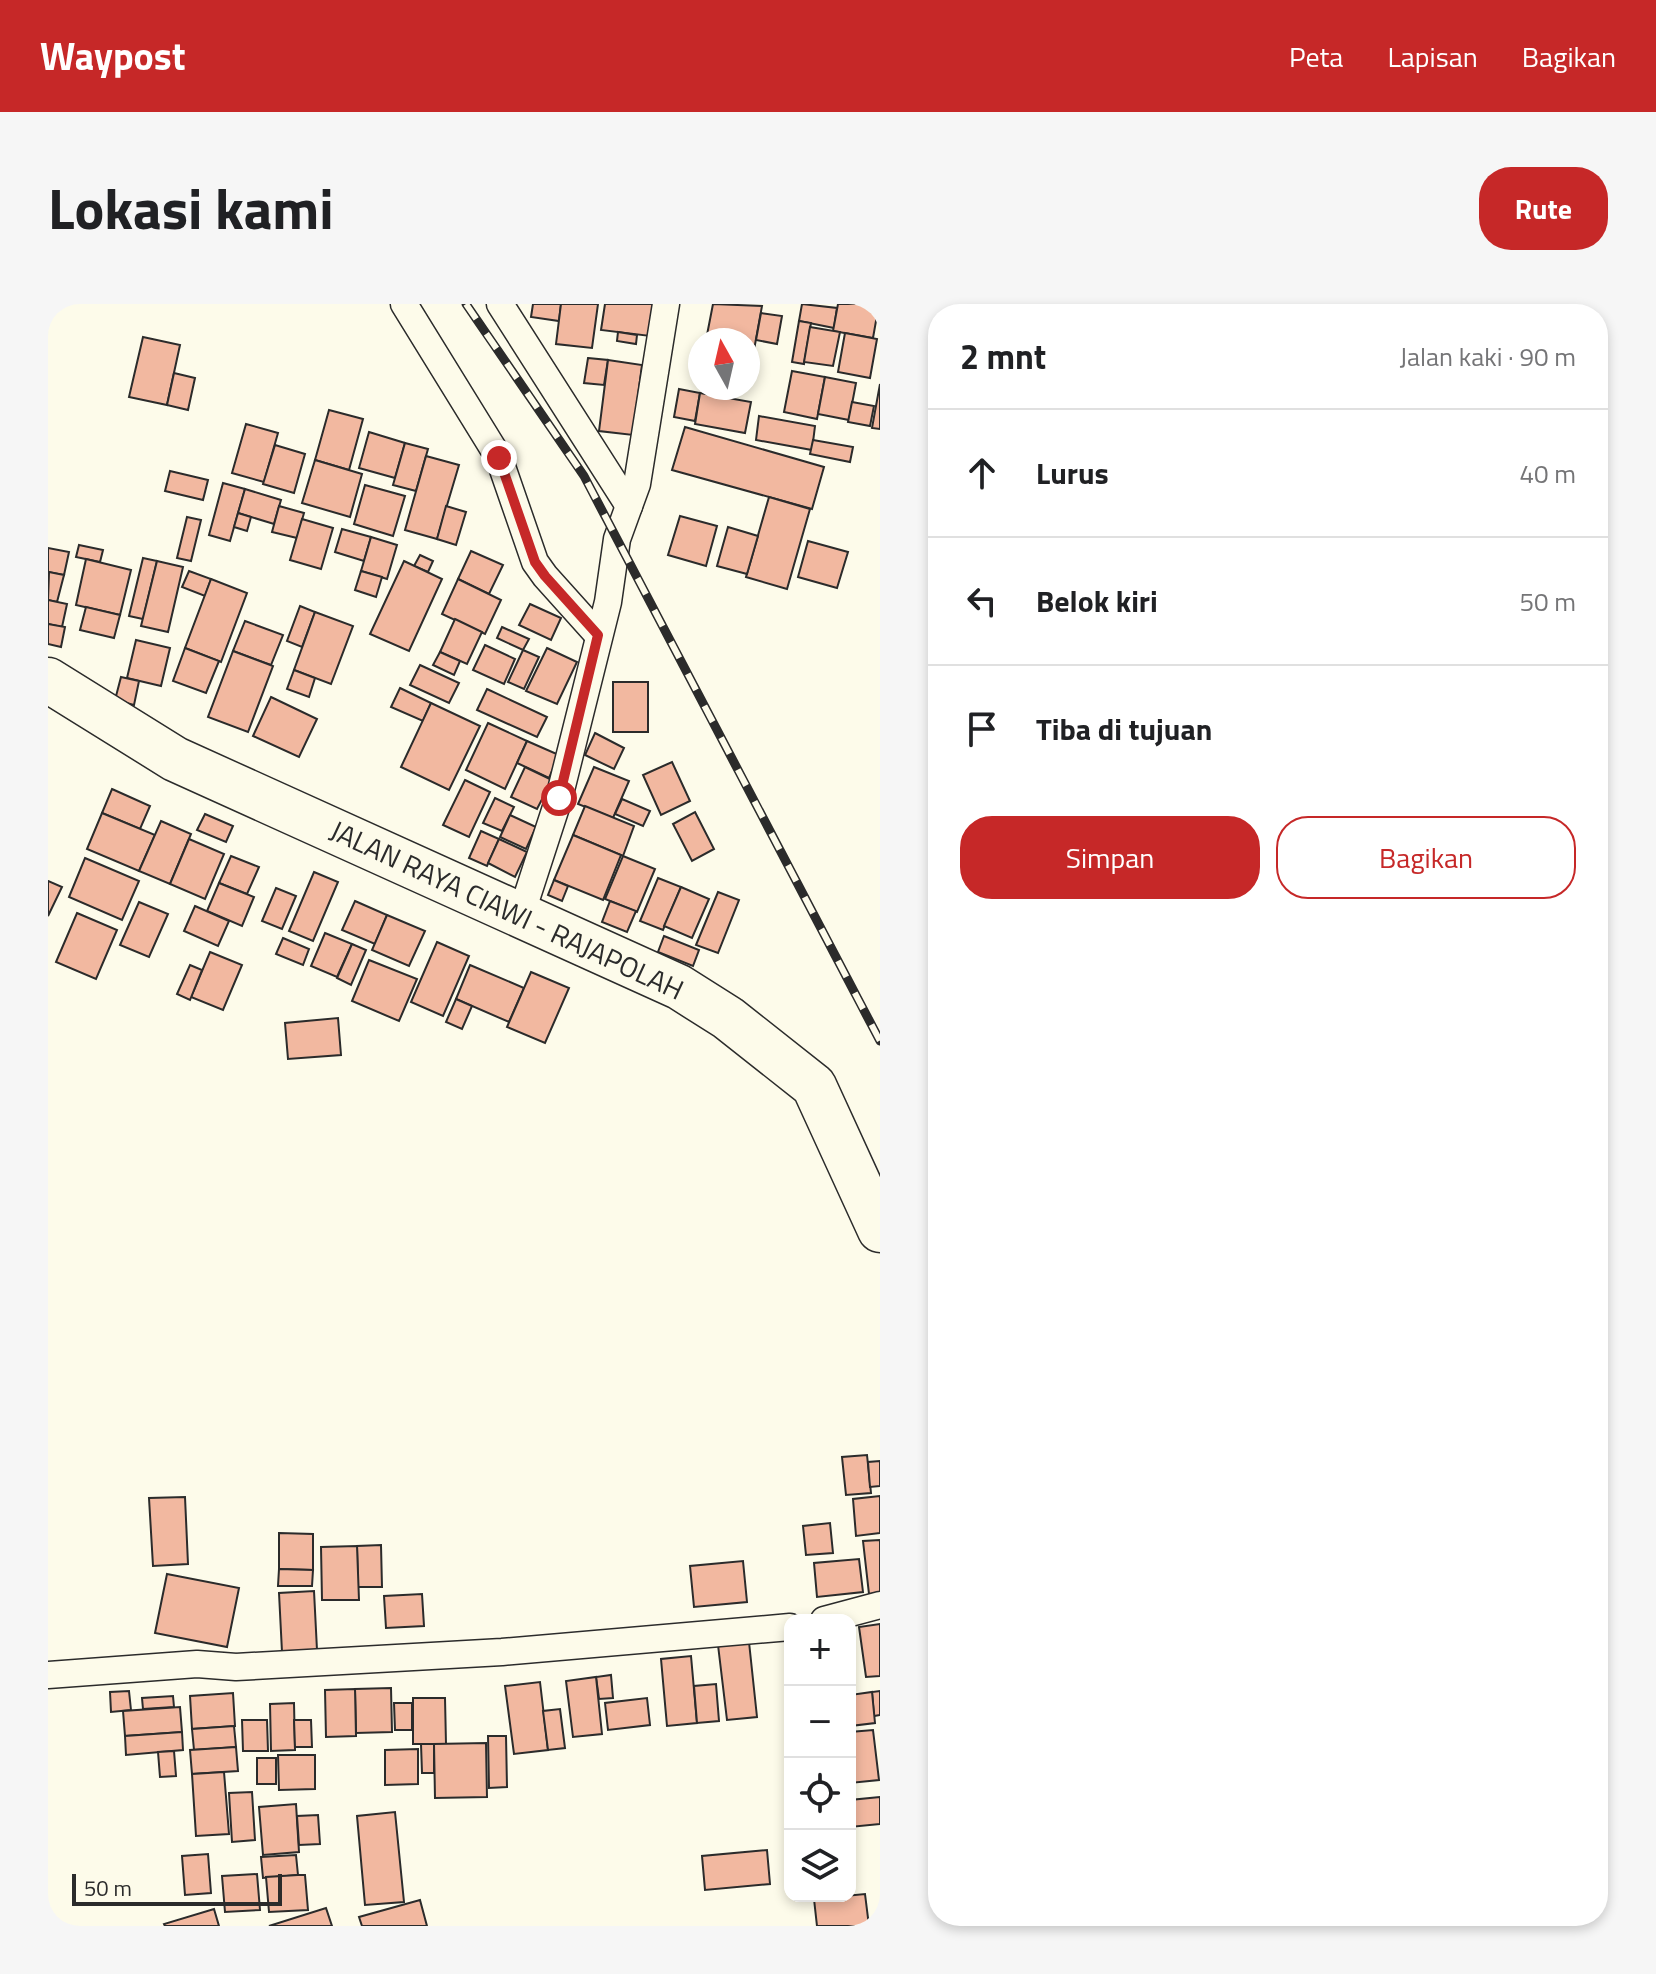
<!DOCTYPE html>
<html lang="id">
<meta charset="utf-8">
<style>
:root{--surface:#fff;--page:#f6f6f6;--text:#202124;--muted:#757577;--line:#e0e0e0;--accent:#c62828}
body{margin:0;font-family:"Titillium Web",sans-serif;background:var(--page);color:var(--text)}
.controls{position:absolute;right:24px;bottom:24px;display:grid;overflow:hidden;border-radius:16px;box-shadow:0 4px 12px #0003}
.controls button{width:72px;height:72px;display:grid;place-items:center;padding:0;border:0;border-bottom:2px solid var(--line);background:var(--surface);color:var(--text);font:40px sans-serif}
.compass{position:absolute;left:640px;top:24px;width:72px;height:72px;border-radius:50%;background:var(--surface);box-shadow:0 4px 12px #0003;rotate:352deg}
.scale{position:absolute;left:24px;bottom:20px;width:210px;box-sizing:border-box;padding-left:8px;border:4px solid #2b2b2b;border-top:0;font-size:22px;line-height:28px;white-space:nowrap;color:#2b2b2b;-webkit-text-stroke:6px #fdfbea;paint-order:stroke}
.stop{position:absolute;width:24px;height:24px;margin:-18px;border:6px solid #c62828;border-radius:50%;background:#fff}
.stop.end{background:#c62828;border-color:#fff;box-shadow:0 2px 8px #0008}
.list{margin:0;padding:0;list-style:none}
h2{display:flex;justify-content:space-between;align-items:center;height:104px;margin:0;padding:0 32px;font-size:34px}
h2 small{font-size:26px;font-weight:400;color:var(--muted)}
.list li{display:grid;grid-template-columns:52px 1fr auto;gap:24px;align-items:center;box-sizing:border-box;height:128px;padding:0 32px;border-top:2px solid var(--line)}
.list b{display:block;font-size:30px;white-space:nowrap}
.list em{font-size:26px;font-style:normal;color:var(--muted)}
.actions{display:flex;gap:16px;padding:24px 32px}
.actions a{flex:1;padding:18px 0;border:2px solid var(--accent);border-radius:32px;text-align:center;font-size:28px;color:var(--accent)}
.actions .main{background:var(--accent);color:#fff}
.icon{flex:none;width:44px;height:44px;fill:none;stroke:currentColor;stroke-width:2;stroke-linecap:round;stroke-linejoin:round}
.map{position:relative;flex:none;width:832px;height:1622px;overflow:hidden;border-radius:32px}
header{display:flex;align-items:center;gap:48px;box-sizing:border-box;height:112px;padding:0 40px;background:var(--accent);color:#fff}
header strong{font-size:38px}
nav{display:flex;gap:44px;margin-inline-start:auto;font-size:28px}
.intro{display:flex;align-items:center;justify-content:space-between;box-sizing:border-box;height:192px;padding:0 48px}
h1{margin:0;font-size:56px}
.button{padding:20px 36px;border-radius:32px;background:var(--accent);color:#fff;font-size:28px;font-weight:700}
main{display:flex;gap:48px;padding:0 48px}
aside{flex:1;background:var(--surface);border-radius:32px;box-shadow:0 4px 12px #0003}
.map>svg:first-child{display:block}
.building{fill:#f2b8a0;stroke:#2b2b2b;stroke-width:2}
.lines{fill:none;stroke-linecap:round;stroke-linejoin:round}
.street-casing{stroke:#2b2b2b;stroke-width:29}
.highway-casing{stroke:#2b2b2b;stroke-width:47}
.street{stroke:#fdfbea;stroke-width:26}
.highway{stroke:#fdfbea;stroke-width:44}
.rail-casing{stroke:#2b2b2b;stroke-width:9}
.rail{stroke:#fdfbea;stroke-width:6;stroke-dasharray:18;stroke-linecap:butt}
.route{stroke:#c62828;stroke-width:10}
.labels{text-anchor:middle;stroke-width:6;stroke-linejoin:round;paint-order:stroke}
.street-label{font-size:28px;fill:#2b2b2b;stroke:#fdfbea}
</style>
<header>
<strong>Waypost</strong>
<nav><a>Peta</a><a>Lapisan</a><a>Bagikan</a></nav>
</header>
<div class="intro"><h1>Lokasi kami</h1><a class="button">Rute</a></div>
<main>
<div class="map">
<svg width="832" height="1622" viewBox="0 0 832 1622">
<rect width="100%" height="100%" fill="#fdfbea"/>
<!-- building -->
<g class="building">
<polygon points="485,0 513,0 511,17 483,13"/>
<polygon points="513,0 550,0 544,44 508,40"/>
<polygon points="557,0 606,0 602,32 553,26"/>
<polygon points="665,0 714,2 706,46 700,45 700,36 658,36"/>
<polygon points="754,0 789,4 786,24 751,17"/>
<polygon points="790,0 831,0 825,34 785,27"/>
<polygon points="713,9 734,12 729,40 708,36"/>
<polygon points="751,17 763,19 756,60 744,58"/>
<polygon points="762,23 792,28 785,62 756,58"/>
<polygon points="570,28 589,31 588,40 569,37"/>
<polygon points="797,29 829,35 822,74 790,68"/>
<polygon points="95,33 132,41 119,101 81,93"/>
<polygon points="540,54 560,56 556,81 536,79"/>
<polygon points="560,56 594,61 585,131 551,127"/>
<polygon points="744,67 777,73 769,115 736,108"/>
<polygon points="126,69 147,74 140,106 119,101"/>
<polygon points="777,73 808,79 801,116 770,110"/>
<polygon points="832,80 832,125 824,124"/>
<polygon points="631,85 652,89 647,117 626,113"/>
<polygon points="652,89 703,98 697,129 647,120"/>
<polygon points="804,98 826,102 822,122 800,118"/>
<polygon points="281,106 315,115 301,166 267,156"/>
<polygon points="711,112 767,122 764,146 708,136"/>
<polygon points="198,120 230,129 216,178 184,169"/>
<polygon points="637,123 776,163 764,205 624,166"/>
<polygon points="321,128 357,139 347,174 311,164"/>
<polygon points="765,136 805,143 802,158 762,150"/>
<polygon points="357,139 380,145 368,187 345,181"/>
<polygon points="227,141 257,150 246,189 215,180"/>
<polygon points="378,152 411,161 389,235 357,226"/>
<polygon points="267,156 314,170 302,213 254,199"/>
<polygon points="122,167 160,176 155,196 117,187"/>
<polygon points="175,179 197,185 182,237 161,231"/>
<polygon points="317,181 357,192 345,232 306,220"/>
<polygon points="197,185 233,196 226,220 190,209"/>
<polygon points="721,193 762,205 739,285 698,273"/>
<polygon points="231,202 256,209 249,234 224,228"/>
<polygon points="398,202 418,208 408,241 389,235"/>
<polygon points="190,209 203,213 199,227 186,223"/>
<polygon points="632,212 669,222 658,262 620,251"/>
<polygon points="139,213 153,216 143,257 129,254"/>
<polygon points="254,215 285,224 273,265 242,256"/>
<polygon points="680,223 710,232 699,270 669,262"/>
<polygon points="294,225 323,233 316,257 287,248"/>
<polygon points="323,233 349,241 339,275 313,267"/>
<polygon points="760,237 800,248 789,284 750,273"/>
<polygon points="31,241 55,246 52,258 28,253"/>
<polygon points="0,244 21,248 16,271 0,268"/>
<polygon points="423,247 455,261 441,290 410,275"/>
<polygon points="372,251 385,257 380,268 366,262"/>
<polygon points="95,254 109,257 95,315 81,312"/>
<polygon points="38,255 83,266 72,311 28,301"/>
<polygon points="109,257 135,263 120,328 93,322"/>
<polygon points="356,257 394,275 361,347 322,330"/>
<polygon points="141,267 163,275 157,292 134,283"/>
<polygon points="313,267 334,273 328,293 307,286"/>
<polygon points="1,268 16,271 9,298 0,296"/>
<polygon points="163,275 199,289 173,358 137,344"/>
<polygon points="410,275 453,296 437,330 394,310"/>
<polygon points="0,296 19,300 14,323 0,320"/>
<polygon points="482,300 513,314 503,336 471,321"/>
<polygon points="252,302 267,308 254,343 239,337"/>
<polygon points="38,303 72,311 66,334 32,326"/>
<polygon points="267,308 305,322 283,380 246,366"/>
<polygon points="407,315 434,328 419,360 392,348"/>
<polygon points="197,317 235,331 223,361 185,347"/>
<polygon points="0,320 17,323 13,343 0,340"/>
<polygon points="454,323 481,335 475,346 449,334"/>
<polygon points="88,336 122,344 113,382 79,374"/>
<polygon points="437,341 467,355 456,380 425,366"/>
<polygon points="137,344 171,357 158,389 125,377"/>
<polygon points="499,344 529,358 509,400 478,387"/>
<polygon points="475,346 491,353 476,385 460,378"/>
<polygon points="185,347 225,362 200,428 160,413"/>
<polygon points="392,348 412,357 406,371 385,361"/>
<polygon points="372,361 411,379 401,399 362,381"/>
<polygon points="246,366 267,374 261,393 239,385"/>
<polygon points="73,373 91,377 86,401 67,396"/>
<rect x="565" y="378" width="35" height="50"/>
<polygon points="352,384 383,399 375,417 343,403"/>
<polygon points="439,385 499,413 489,433 429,406"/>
<polygon points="223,393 269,415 251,453 205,432"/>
<polygon points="383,399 432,422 401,486 353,463"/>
<polygon points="440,419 479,437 457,485 418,466"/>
<polygon points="547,429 576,444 566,465 537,451"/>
<polygon points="479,437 511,451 501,474 469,459"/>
<polygon points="624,458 642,497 613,511 595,471"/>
<polygon points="477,463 504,476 489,505 463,493"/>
<polygon points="546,463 581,477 565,514 530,500"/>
<polygon points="417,476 442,488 421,533 395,521"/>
<polygon points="64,485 102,502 92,525 54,509"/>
<polygon points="447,494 466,503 454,527 435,519"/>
<polygon points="574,495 602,507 595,522 567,510"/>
<polygon points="537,502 586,522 575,552 525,531"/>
<polygon points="647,508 666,545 644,557 625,520"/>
<polygon points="54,509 107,531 91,567 39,545"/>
<polygon points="157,510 185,522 178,538 149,526"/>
<polygon points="462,511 488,523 478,545 452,533"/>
<polygon points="113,517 143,530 122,580 91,567"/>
<polygon points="433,527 451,535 439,562 421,554"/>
<polygon points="525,531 573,551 555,596 506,576"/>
<polygon points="141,535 176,550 157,595 122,580"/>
<polygon points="451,535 479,548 467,573 440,559"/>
<polygon points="183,552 211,563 199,590 171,579"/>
<polygon points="575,552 607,565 589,608 557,595"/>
<polygon points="37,554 91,577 74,616 21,593"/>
<polygon points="266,568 290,578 265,637 241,627"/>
<polygon points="610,574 633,583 615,626 592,617"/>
<polygon points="506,576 520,582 514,597 500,591"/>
<polygon points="0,577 14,583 0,612"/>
<polygon points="171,579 206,593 194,622 159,607"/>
<polygon points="633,583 661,595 644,634 616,622"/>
<polygon points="228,584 248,592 234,625 214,617"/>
<polygon points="670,588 691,596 670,649 648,641"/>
<polygon points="307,597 339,611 327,640 294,626"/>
<polygon points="562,597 588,607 579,628 554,618"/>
<polygon points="91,598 120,610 101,653 72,641"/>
<polygon points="147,602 181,617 170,642 136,627"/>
<polygon points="29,609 69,626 48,675 8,658"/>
<polygon points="339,611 377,627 361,662 324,646"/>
<polygon points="277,629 304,640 289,673 263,662"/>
<polygon points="616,632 651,646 645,662 610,648"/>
<polygon points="235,634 261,645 255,661 228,650"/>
<polygon points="389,638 421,652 395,712 363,698"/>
<polygon points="304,640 318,646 303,681 289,674"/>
<polygon points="162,648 194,661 175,706 143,693"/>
<polygon points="321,656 369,675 351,717 304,697"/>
<polygon points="142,661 154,666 142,696 129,690"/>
<polygon points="422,661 476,684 461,718 408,695"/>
<polygon points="483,668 521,684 497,739 459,723"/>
<polygon points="408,695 424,702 414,725 398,718"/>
<polygon points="290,714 293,751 240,755 237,719"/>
<polygon points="819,1151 823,1189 798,1191 794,1153"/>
<polygon points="832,1157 832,1182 822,1183 820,1158"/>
<polygon points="832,1192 832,1229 808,1232 805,1195"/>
<polygon points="137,1193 140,1260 105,1262 101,1194"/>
<polygon points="782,1219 785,1249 758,1251 755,1222"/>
<polygon points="231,1229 265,1230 265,1266 231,1265"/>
<polygon points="832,1236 832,1289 821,1290 815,1237"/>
<polygon points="333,1241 334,1283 310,1283 309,1242"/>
<polygon points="309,1242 311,1296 274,1296 273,1243"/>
<polygon points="811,1255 815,1288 769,1293 766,1259"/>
<polygon points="695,1257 699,1298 646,1303 642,1262"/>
<polygon points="231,1265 265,1266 264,1282 230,1282"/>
<polygon points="119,1270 191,1284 179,1343 107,1329"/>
<polygon points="266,1287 269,1346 234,1348 231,1289"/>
<polygon points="374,1290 376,1322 338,1324 336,1292"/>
<polygon points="832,1320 832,1372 818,1373 811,1323"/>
<polygon points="701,1338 709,1413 679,1416 670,1341"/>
<polygon points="643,1352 649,1419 619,1422 613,1355"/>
<polygon points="563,1371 565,1394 551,1395 548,1373"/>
<polygon points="548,1373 554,1430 525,1433 518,1377"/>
<polygon points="492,1378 500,1446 466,1450 457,1382"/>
<polygon points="668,1380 671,1417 649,1419 646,1382"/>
<polygon points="343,1384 344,1428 308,1429 307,1385"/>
<polygon points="307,1385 308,1432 278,1433 277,1386"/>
<polygon points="81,1387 83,1406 63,1408 62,1388"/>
<polygon points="832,1387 832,1411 826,1412 824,1388"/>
<polygon points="824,1388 827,1419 802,1422 802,1391"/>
<polygon points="185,1389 187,1422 144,1425 142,1392"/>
<polygon points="125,1392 126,1403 95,1405 94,1394"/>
<polygon points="365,1394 397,1394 398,1440 365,1440"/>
<polygon points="599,1394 602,1421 560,1426 557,1399"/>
<polygon points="246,1399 247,1446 223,1447 222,1400"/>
<polygon points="346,1399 364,1399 364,1426 347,1426"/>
<polygon points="132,1403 134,1428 77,1432 75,1407"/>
<polygon points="512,1405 517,1444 500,1446 495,1407"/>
<polygon points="194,1416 219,1416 220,1447 195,1447"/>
<polygon points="246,1416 263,1416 264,1443 247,1443"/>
<polygon points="186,1422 188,1443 146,1446 144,1425"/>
<polygon points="825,1426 831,1476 802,1479 802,1428"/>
<polygon points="134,1428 135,1446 78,1451 77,1432"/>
<polygon points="440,1432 458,1432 459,1483 441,1484"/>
<polygon points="438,1439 439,1493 387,1494 386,1440"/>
<polygon points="373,1440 386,1440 386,1469 374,1469"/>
<polygon points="188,1443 190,1467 144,1470 142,1446"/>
<polygon points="370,1445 370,1480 337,1481 337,1446"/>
<polygon points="126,1447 128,1472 112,1473 110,1448"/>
<polygon points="230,1451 267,1451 267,1485 231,1486"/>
<rect x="209" y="1454" width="19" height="26"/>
<polygon points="176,1468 181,1530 148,1532 144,1470"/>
<polygon points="204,1488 207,1536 184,1538 181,1489"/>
<polygon points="832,1493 832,1520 802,1523 802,1496"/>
<polygon points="248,1500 251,1548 215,1551 211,1503"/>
<polygon points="347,1508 356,1598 317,1601 309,1512"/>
<polygon points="270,1511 272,1540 251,1541 249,1512"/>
<polygon points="719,1546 722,1580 657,1586 654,1552"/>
<polygon points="160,1550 163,1589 137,1591 134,1552"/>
<polygon points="248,1551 250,1571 215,1574 213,1553"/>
<polygon points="209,1570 212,1606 177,1608 174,1572"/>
<polygon points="250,1571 257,1571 260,1606 221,1608 218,1573"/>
<polygon points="817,1590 821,1622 769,1622 766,1595"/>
<polygon points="372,1596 379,1622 314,1622 311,1613"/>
<polygon points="278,1604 284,1622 221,1622"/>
<polygon points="166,1605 171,1622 117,1622 116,1620"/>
</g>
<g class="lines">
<defs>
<g id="street">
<polyline points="356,0 451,154 487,258 497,272 550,331"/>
<polyline points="452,0 581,202"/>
<polyline points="473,611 511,494 560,298 569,235 589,180 618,0"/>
<polyline points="776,1316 832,1301"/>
<polyline points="0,1371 149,1360 188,1363 454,1348 742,1323"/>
</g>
<polyline id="highway" points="0,376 127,455 631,683 680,714 766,782 832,926"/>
</defs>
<!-- street casing -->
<use href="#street" class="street-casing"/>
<!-- highway casing -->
<use href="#highway" class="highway-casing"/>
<!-- street -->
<use href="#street" class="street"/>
<!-- highway -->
<use href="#highway" class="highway"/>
<defs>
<polyline id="rail" points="418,0 536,172 832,737"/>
</defs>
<!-- rail casing -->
<use href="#rail" class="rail-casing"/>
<!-- rail -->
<use href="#rail" class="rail"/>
</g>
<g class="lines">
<!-- route -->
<polyline class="route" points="451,154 487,258 497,272 550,331 511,494"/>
</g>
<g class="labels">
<!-- street labels -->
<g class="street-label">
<text transform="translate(459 606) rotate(25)" y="10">JALAN RAYA CIAWI - RAJAPOLAH</text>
</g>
</g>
</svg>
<div class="controls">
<button>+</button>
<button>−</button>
<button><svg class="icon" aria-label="locate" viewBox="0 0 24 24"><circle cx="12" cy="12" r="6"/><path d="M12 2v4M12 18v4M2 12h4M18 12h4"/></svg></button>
<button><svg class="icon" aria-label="layers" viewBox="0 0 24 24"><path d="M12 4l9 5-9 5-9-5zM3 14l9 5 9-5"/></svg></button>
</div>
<svg class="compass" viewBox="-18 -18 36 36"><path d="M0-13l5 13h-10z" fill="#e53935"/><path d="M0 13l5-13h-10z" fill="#757577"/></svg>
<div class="scale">50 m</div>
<div class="stop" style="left:511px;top:494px"></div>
<div class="stop end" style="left:451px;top:154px"></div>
</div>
<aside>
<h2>2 mnt<small>Jalan kaki · 90 m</small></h2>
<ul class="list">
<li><svg class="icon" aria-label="ahead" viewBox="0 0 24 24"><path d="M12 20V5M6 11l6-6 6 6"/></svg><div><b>Lurus</b></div><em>40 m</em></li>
<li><svg class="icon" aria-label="left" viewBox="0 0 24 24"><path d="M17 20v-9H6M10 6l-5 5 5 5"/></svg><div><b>Belok kiri</b></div><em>50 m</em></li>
<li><svg class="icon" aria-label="arrive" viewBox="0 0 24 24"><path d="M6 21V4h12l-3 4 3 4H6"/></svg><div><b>Tiba di tujuan</b></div></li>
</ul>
<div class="actions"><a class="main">Simpan</a><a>Bagikan</a></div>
</aside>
</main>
